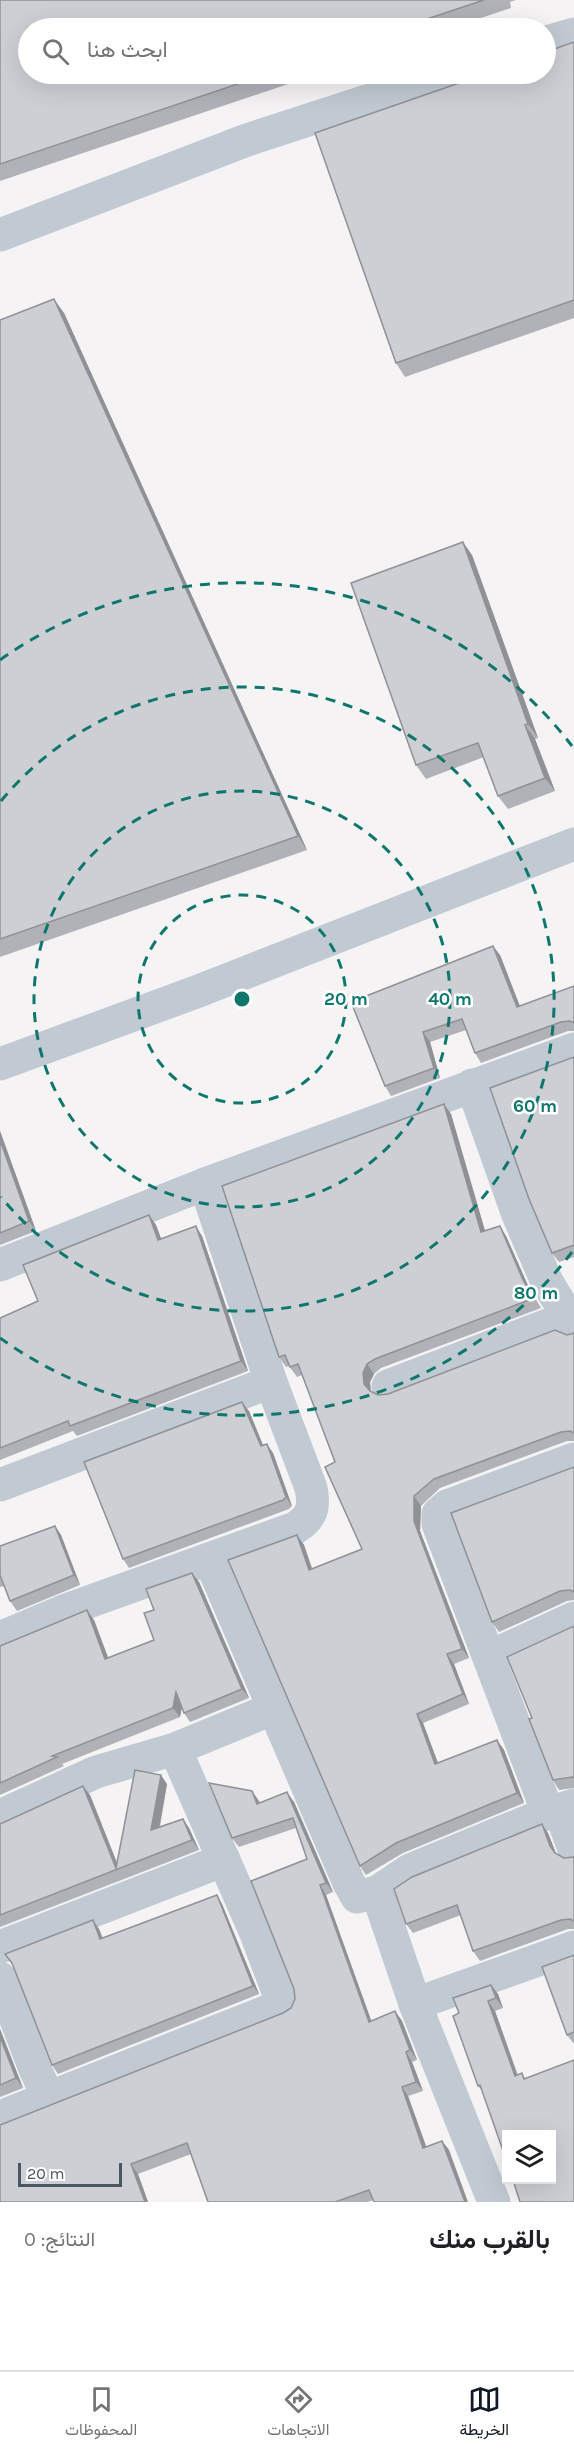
<!DOCTYPE html>
<html lang="ar">
<meta charset="utf-8">
<style>
:root{--surface:#fff;--page:#f2f2f2;--text:#202124;--muted:#757577;--line:#e0e0e0;--accent:#111827}
body{margin:0;font-family:Karla,Vazirmatn,sans-serif;background:var(--page);color:var(--text);direction:rtl}
.controls{position:absolute;right:18px;bottom:18px;display:grid;overflow:hidden;border-radius:0px;box-shadow:0 6px 24px #0002}
.controls button{width:54px;height:54px;display:grid;place-items:center;padding:0;border:0;border-bottom:2px solid var(--line);background:var(--surface);color:var(--text);font:30px sans-serif}
.scale{position:absolute;left:18px;bottom:15px;width:104px;box-sizing:border-box;padding-left:6px;border:3px solid #4a5661;border-top:0;font-size:16px;line-height:21px;white-space:nowrap;color:#4a5661;-webkit-text-stroke:4px #fff;paint-order:stroke}
.list{margin:0;padding:0;list-style:none}
h2{display:flex;justify-content:space-between;align-items:center;height:78px;margin:0;padding:0 24px;font-size:26px}
h2 small{font-size:20px;font-weight:400;color:var(--muted)}
.icon{flex:none;width:33px;height:33px;fill:none;stroke:currentColor;stroke-width:2;stroke-linecap:round;stroke-linejoin:round}
.map{position:relative;flex:none;width:574px;height:2202px;overflow:hidden;direction:ltr}
.search{position:absolute;background:var(--surface);box-shadow:0 6px 24px #0002;left:18px;right:18px;top:18px;height:66px;display:flex;align-items:center;gap:15px;box-sizing:border-box;padding:0 21px;border-radius:33px;color:var(--muted);font-size:22px}
.sheet{height:168px;background:var(--surface)}
nav{display:flex;justify-content:space-around;align-items:center;box-sizing:border-box;height:84px;border-top:2px solid var(--line);background:var(--surface);font-size:16px;color:var(--muted)}
nav a{display:grid;justify-items:center;gap:3px}
nav .on{color:var(--accent)}
.map>svg:first-child{display:block}
.lines{fill:none;stroke-linecap:round;stroke-linejoin:round}
.street{stroke:#c1cad2;stroke-width:33}
.wall{fill:#b0b2b7}
.shaded-wall{fill:#909195}
.building{fill:#cdcfd5;stroke:#909195;stroke-width:1.5}
.ring{fill:none;stroke:#0f766e;stroke-width:3;stroke-dasharray:10 8}
.centre{fill:#0f766e;stroke:#fff;stroke-width:3}
.ring-label{font-size:18px;text-anchor:middle;font-weight:bold;fill:#0f766e;stroke:#fff;stroke-width:5;stroke-linejoin:round;paint-order:stroke}
</style>
<div class="map">
<svg width="574" height="2202" viewBox="0 0 574 2202">
<rect width="100%" height="100%" fill="#f5f3f3"/>
<g class="lines">
<!-- street -->
<g class="street">
<polyline points="546,42 574,34"/>
<polyline points="0,235 247,140 450,74"/>
<polyline points="0,1064 196,992 574,844"/>
<polyline points="472,1085 518,1215 547,1282 574,1326"/>
<polyline points="0,1265 205,1184 574,1049"/>
<polyline points="388,1386 569,1317"/>
<polyline points="0,1485 271,1382"/>
<polyline points="210,1560 349,1883 357,1897 377,1892"/>
<path d="M0,1638L66,1610L295,1528C312,1518 315,1507 311,1488L271,1382L205,1184"/>
<polyline points="489,1657 574,1618"/>
<polyline points="560,1811 574,1849"/>
<polyline points="548,1813 438,1524 438,1514 447,1506 574,1459"/>
<polyline points="0,1816 96,1772 175,1749 272,1709"/>
<polyline points="0,1947 224,1860"/>
<polyline points="0,1978 35,2069 49,2099"/>
<polyline points="415,2004 574,1947"/>
<polyline points="0,2117 283,2005 255,1931 175,1749"/>
<polyline points="494,2202 415,2004 377,1892 410,1870 548,1813 574,1805"/>
</g>
</g>
<!-- wall -->
<g class="wall">
<polygon points="0,0 516,0 510,2 511,8 451,28 28,28 28,74 318,74 0,181"/>
<polygon points="574,42 574,318 405,377 396,363"/>
<polygon points="64,313 307,850 0,957 0,320"/>
<polygon points="472,555 538,738 535,739 555,791 508,809 498,796 484,757 426,779 416,765"/>
<polygon points="500,955 520,1006 574,986 574,1031 568,1031 481,1063 475,1053 466,1030 430,1042 440,1078 391,1096 385,1086 351,1002"/>
<polygon points="574,1057 574,1257 559,1262 552,1253"/>
<polygon points="451,1114 485,1231 506,1236 530,1290 541,1308 381,1368 374,1374 370,1382 371,1392 378,1395 388,1394 574,1333 574,1441 567,1441 440,1488 421,1506 420,1531 469,1658 454,1664 469,1704 423,1723 438,1763 497,1740 504,1750 524,1803 403,1853 366,1875 360,1866 297,1535 304,1545 312,1569 362,1549 335,1462 302,1375 297,1377 289,1366 286,1367 279,1357"/>
<polygon points="0,1131 36,1231 0,1245"/>
<polygon points="149,1215 156,1225 161,1239 202,1236 248,1371 77,1436 73,1431 0,1460 0,1318 38,1301"/>
<polygon points="249,1411 263,1445 273,1453 292,1506 289,1509 129,1568 123,1559"/>
<polygon points="574,1467 574,1600 567,1601 499,1632 492,1622"/>
<polygon points="55,1526 61,1535 80,1585 17,1611 10,1601 5,1586 0,1587 0,1546"/>
<polygon points="192,1573 199,1582 249,1698 190,1722 184,1713 182,1707 180,1717 62,1764 64,1766 0,1795 0,1646 94,1620 108,1658 154,1640 154,1610"/>
<polygon points="574,1626 574,1788 559,1790 553,1780 532,1718"/>
<polygon points="167,1784 160,1827 183,1819 189,1828 199,1850 0,1927 0,1824 90,1795 117,1863"/>
<polygon points="259,1801 260,1803 294,1802 333,1892 326,1895 371,2021 395,2011 402,2021 417,2060 412,2062 423,2091 408,2096 426,2147 442,2141 449,2150 373,2200 368,2202 208,2202 191,2154 138,2174 148,2202 0,2202 291,2008 295,1999 307,1859 296,1828 239,1847 232,1838"/>
<polygon points="548,1833 556,1854 564,1858 574,1857 574,1929 568,1929 480,1961 473,1951 461,1915 413,1933 406,1924"/>
<polygon points="217,1895 222,1904 259,1994 58,2074 52,2065 12,1965 5,1954 93,1920 99,1929 103,1938"/>
<polygon points="574,1955 574,2044 567,2035"/>
<polygon points="491,1985 498,1994 503,2008 495,2011 518,2075 526,2078 574,2202 478,2086 459,2013"/>
<polygon points="0,2029 23,2088 0,2097"/>
</g>
<!-- shaded-wall -->
<g class="shaded-wall">
<polygon points="54,299 64,313 307,850 298,836"/>
<polygon points="463,542 472,555 538,738 528,724"/>
<polygon points="525,725 535,739 555,791 545,778"/>
<polygon points="493,946 500,955 524,1017 517,1007"/>
<polygon points="423,1032 430,1042 440,1078 434,1068"/>
<polygon points="444,1104 451,1114 488,1241 481,1232"/>
<polygon points="0,1131 36,1231 29,1221 0,1140"/>
<polygon points="149,1215 156,1225 165,1249 158,1240"/>
<polygon points="196,1226 202,1236 248,1371 241,1361"/>
<polygon points="500,1226 506,1236 530,1290 541,1308 523,1280"/>
<polygon points="367,1364 374,1374 370,1382 371,1393 364,1384 363,1373"/>
<polygon points="242,1402 249,1411 267,1455 261,1446"/>
<polygon points="267,1444 273,1453 292,1506 286,1497"/>
<polygon points="414,1496 421,1506 420,1531 469,1658 462,1649 414,1521"/>
<polygon points="55,1526 61,1535 80,1585 74,1575"/>
<polygon points="297,1535 304,1545 316,1580 309,1570"/>
<polygon points="192,1573 199,1582 249,1698 242,1689"/>
<polygon points="87,1610 94,1620 112,1668 105,1659"/>
<polygon points="447,1654 454,1664 469,1704 463,1694"/>
<polygon points="176,1692 183,1701 180,1717 173,1708"/>
<polygon points="417,1714 423,1723 442,1774 435,1764"/>
<polygon points="497,1740 504,1750 524,1803 517,1793"/>
<polygon points="161,1775 167,1784 157,1839 151,1830"/>
<polygon points="83,1786 90,1795 119,1868 117,1869"/>
<polygon points="252,1791 259,1801 264,1814 257,1804"/>
<polygon points="287,1792 294,1802 333,1892 326,1883"/>
<polygon points="183,1819 189,1828 199,1850 192,1840"/>
<polygon points="542,1824 548,1833 557,1856 550,1846"/>
<polygon points="320,1885 326,1895 375,2031 369,2022"/>
<polygon points="217,1895 222,1904 259,1994 253,1986"/>
<polygon points="93,1920 99,1929 106,1948 100,1939"/>
<polygon points="491,1985 498,1994 503,2008 496,1998"/>
<polygon points="488,2001 495,2011 521,2086 515,2076"/>
<polygon points="395,2011 402,2021 417,2060 410,2050"/>
<polygon points="0,2029 23,2088 16,2078 0,2037"/>
<polygon points="406,2052 412,2062 423,2091 416,2082"/>
<polygon points="402,2087 408,2096 430,2157 423,2148"/>
<polygon points="442,2141 449,2150 468,2202 465,2202"/>
<polygon points="131,2164 138,2174 148,2202 145,2202"/>
</g>
<!-- building -->
<g class="building">
<polygon points="0,0 484,0 400,28 28,28 28,74 267,74 0,164"/>
<polygon points="574,42 574,300 396,363 315,133 485,74 546,74 546,52"/>
<polygon points="54,299 298,836 0,939 0,320"/>
<polygon points="463,542 528,724 525,725 545,778 498,796 478,743 416,765 351,583"/>
<polygon points="493,946 517,1007 574,986 574,1023 570,1021 561,1022 475,1053 462,1019 423,1032 434,1068 385,1086 351,1002"/>
<polygon points="574,1057 574,1245 552,1253 529,1199 490,1088"/>
<polygon points="444,1104 481,1232 500,1226 523,1280 534,1298 375,1359 367,1364 363,1373 364,1384 370,1391 378,1395 388,1394 555,1330 567,1335 574,1333 574,1433 570,1431 561,1432 434,1479 414,1496 414,1521 462,1649 447,1654 463,1694 417,1714 435,1764 497,1740 517,1793 396,1843 360,1866 228,1560 297,1535 309,1570 362,1549 325,1467 335,1462 298,1364 290,1367 285,1355 279,1357 222,1186"/>
<polygon points="0,1140 29,1221 0,1233"/>
<polygon points="149,1215 158,1240 196,1226 241,1361 70,1426 68,1421 0,1448 0,1318 38,1301 23,1265"/>
<polygon points="242,1402 261,1446 267,1444 286,1497 283,1500 123,1559 84,1462"/>
<polygon points="574,1467 574,1592 570,1590 560,1591 492,1622 451,1513"/>
<polygon points="55,1526 74,1575 10,1601 0,1575 0,1546"/>
<polygon points="192,1573 242,1689 184,1713 176,1692 173,1708 52,1756 57,1757 0,1783 0,1646 87,1610 105,1659 154,1640 144,1613 154,1610 146,1589"/>
<polygon points="574,1626 574,1778 572,1777 553,1780 529,1719 532,1718 507,1657"/>
<polygon points="135,1770 161,1775 151,1830 183,1819 192,1840 0,1915 0,1824 83,1786 116,1868"/>
<polygon points="209,1783 252,1791 257,1804 287,1792 326,1883 320,1885 369,2022 395,2011 410,2050 406,2052 416,2082 402,2087 423,2148 442,2141 465,2202 374,2202 369,2190 335,2202 208,2202 187,2143 131,2164 145,2202 0,2202 0,2125 283,2013 291,2008 295,1999 294,1989 251,1881 307,1859 293,1818 232,1838"/>
<polygon points="542,1824 550,1846 555,1853 564,1858 574,1857 574,1921 570,1919 561,1920 473,1951 457,1905 406,1924 394,1889 412,1877"/>
<polygon points="217,1895 253,1986 52,2065 12,1963 5,1954 93,1920 100,1939"/>
<polygon points="574,1955 574,2032 567,2035 542,1967"/>
<polygon points="491,1985 496,1998 488,2001 515,2076 522,2073 524,2079 574,2060 574,2202 520,2202 513,2180 552,2180 552,2134 507,2134 507,2162 480,2085 478,2086 453,2016 459,2013 453,1998"/>
<polygon points="0,2037 16,2078 0,2085"/>
</g>
<!-- distance rings -->
<g class="ring">
<circle cx="242" cy="999" r="104"/>
<circle cx="242" cy="999" r="208"/>
<path d="M1 801A312 312 0 1 1 1 1197"/>
<path d="M572 1252A416 416 0 0 1 0 1338M0 660A416 416 0 0 1 572 746"/>
</g>
<circle cx="242" cy="999" r="9" class="centre"/>
<g class="ring-label">
<text x="346" y="1005">20 m</text>
<text x="450" y="1005">40 m</text>
<text x="535" y="1112">60 m</text>
<text x="536" y="1299">80 m</text>
</g>
</svg>
<div class="controls">
<button><svg class="icon" aria-label="layers" viewBox="0 0 24 24"><path d="M12 4l9 5-9 5-9-5zM3 14l9 5 9-5"/></svg></button>
</div>
<div class="scale">20 m</div>
<div class="search"><svg class="icon" aria-label="search" viewBox="0 0 24 24"><circle cx="10" cy="10" r="6"/><path d="M15 15l6 6"/></svg>ابحث هنا</div>
</div>
<section class="sheet">
<h2>بالقرب منك<small>النتائج: 0</small></h2>
<ul class="list">
</ul>
</section>
<nav>
<a class="on"><svg class="icon" aria-label="map" viewBox="0 0 24 24"><path d="M3 6l6-2 6 2 6-2v14l-6 2-6-2-6 2zM9 4v14M15 6v14"/></svg>الخريطة</a>
<a><svg class="icon" aria-label="directions" viewBox="0 0 24 24"><path d="M12 3l9 9-9 9-9-9zM9 14v-3h6M13 9l2 2-2 2"/></svg>الاتجاهات</a>
<a><svg class="icon" aria-label="saved" viewBox="0 0 24 24"><path d="M7 4h10v16l-5-4-5 4z"/></svg>المحفوظات</a>
</nav>
